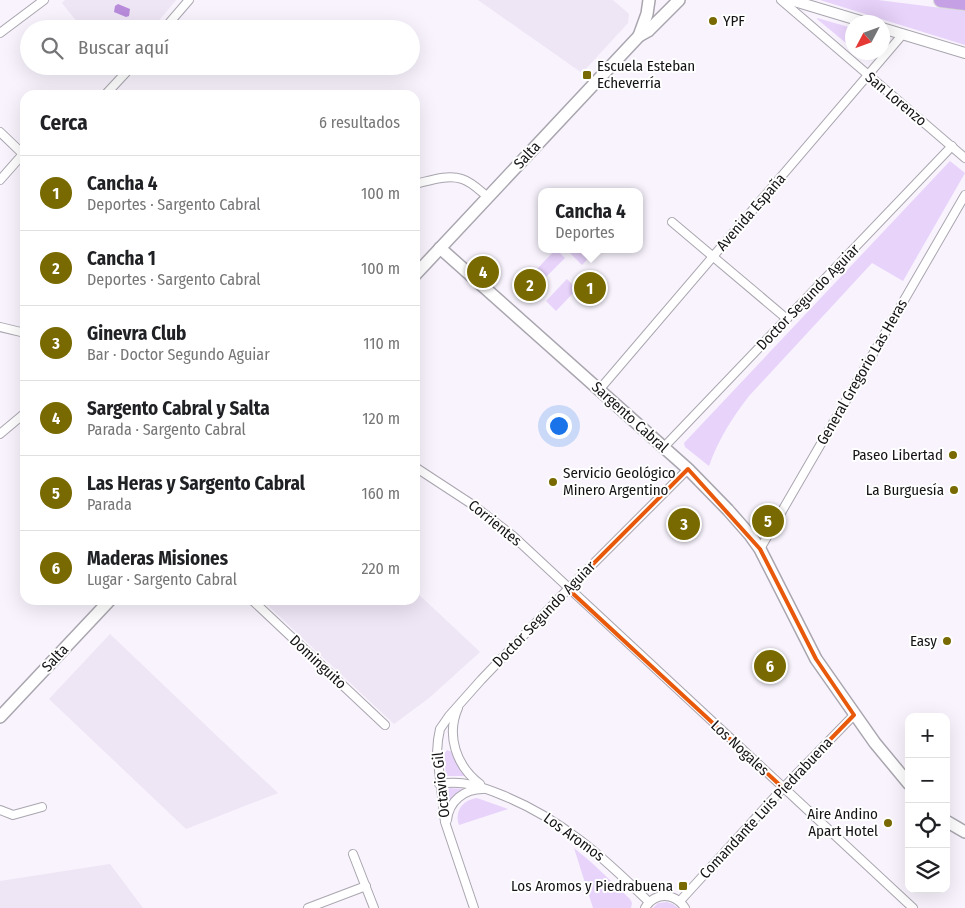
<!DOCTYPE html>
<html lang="es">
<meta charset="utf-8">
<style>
:root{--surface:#fff;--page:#f2f2f2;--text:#202124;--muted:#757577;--line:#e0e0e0;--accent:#786900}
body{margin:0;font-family:"Fira Sans Condensed",sans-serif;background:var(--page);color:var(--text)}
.controls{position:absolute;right:15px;bottom:15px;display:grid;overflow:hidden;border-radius:10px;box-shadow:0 5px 20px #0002}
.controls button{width:45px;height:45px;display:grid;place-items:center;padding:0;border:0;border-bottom:1px solid var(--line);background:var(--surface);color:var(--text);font:25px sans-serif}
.compass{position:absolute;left:845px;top:15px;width:45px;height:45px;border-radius:50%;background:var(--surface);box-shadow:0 5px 20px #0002;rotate:229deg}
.you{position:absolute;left:558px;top:425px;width:18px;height:18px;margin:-12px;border:4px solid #fff;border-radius:50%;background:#1a73e8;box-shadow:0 0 0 8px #1a73e833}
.badge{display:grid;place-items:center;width:32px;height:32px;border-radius:50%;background:var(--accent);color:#fff;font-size:16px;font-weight:700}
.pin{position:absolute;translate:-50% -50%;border:2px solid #fff;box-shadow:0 1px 5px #0006}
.popup{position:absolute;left:538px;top:188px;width:105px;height:65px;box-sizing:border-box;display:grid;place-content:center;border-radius:10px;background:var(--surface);filter:drop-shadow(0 1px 4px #0005);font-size:16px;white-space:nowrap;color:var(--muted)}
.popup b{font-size:19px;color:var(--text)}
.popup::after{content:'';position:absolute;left:50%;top:100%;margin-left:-10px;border:10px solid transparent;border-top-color:var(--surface)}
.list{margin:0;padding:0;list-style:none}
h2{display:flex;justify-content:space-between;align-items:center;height:65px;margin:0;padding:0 20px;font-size:21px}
h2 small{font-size:16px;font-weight:400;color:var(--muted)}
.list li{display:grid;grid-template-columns:32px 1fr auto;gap:15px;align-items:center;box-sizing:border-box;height:75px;padding:0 20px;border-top:1px solid var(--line)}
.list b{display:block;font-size:19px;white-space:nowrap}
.list p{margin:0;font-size:16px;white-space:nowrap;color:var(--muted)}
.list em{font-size:16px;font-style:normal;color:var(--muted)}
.icon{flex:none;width:28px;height:28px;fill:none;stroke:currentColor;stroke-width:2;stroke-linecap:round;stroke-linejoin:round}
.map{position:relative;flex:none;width:965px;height:908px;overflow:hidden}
.search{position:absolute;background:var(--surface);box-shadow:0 5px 20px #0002;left:20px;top:20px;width:400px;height:55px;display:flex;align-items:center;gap:12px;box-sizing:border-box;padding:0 18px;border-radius:28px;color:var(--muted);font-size:19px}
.panel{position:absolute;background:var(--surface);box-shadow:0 5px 20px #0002;left:20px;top:90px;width:400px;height:515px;border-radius:15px}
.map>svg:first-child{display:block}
.built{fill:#eee5f5}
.green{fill:#e8d3fb}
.water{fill:#b88bdb}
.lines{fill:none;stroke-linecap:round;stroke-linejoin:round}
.minor-casing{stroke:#aaa6af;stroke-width:10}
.tertiary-casing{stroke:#aaa6af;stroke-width:12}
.secondary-casing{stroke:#aaa6af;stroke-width:14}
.motorway-casing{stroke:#d5d5d5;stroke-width:16}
.minor{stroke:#fff;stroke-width:8}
.tertiary{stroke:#fff;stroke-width:10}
.secondary{stroke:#fff;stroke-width:11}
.motorway{stroke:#c6a0e4;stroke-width:14}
.marked{fill:none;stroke:#e8590c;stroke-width:4;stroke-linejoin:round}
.poi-dot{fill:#786900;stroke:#fff;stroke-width:2}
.labels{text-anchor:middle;stroke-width:4;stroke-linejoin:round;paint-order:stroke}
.poi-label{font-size:15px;fill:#151316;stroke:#fff;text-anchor:end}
.street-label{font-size:15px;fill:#151316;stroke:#fff}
</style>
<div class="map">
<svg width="965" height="908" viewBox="0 0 965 908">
<rect width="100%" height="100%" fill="#f8f3fd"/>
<!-- built -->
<g class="built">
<polygon points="65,0 176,0 152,29 83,29 62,3"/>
<polygon points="478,0 613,0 629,14 628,23 582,73"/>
<polygon points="415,591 480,652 429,698 394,724 262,600 415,600"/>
<polygon points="110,634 218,737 278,793 186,829 184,827 49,699"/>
<polygon points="110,864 143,908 0,908 0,881"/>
</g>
<!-- green -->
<g class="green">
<polygon points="820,0 878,0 965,11 965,45"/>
<polygon points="817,18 852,28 852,48 817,19"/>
<path d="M950,161L965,173L903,281L872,263L749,396C732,418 718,440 709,466L685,447L684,443Z"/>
<polygon points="556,249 565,258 545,278 537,269"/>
<polygon points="566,249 597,249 582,265"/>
<polygon points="536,271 544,279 525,299 517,290"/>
<polygon points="595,272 606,282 586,305 575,294"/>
<polygon points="567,279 577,289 556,311 546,301"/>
<polygon points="447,750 452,752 465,776 446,776 444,754"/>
<polygon points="450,788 464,789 455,796 450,802 447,790"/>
<path d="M477,798L508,809L459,825C454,811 463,800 477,798Z"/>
<polygon points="574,848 592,863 630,899 632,903 631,908 593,908"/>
<polygon points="667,902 673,904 678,908 653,908 658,903"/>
</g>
<!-- water -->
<polygon class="water" points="118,4 130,9 129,16 126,17 114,12 115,6"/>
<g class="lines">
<defs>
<g id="minor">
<polyline points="781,0 965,158"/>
<polyline points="164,29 189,0"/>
<polyline points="0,33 44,0"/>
<polyline points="105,95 132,66"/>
<polyline points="0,132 25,156"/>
<polyline points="0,180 23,154"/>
<path d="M415,184C429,181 447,174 462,179C472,182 480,191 488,197"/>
<polyline points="672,222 787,319"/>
<polyline points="0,327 25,333"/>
<polyline points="599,390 903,34"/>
<polyline points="0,434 25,413"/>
<polyline points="664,447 952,146"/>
<polyline points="415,467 473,505 513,536 913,908"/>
<polyline points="760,549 965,195"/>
<polyline points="252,600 385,725"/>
<path d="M458,708C446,735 456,766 480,784"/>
<path d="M439,784C463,780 480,786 502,795C562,819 604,858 649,902"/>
<polyline points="0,810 13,815 42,807"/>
<path d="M447,820C449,801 464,789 483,789"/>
<polyline points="353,854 374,908"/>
<polyline points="680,901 783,788 854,715"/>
<polyline points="308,908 366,886"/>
<polyline points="474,908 445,822 437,753 438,740 440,729 449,716 481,680 568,589 688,469"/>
<path d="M645,908C655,892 674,892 685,908"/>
</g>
<g id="tertiary">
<polyline points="791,0 864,22"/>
<polyline points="882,28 965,53"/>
</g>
<g id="secondary">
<polyline points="639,36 647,14 649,0"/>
<polyline points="440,248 688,469 728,510 750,535 760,549 816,659 875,743 909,784"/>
<polyline points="415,275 639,36 648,31 679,0"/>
<polyline points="0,717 110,600"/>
<polyline points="946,821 965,832"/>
</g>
<polyline id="motorway" points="941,0 965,3"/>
</defs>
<!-- minor casing -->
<use href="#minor" class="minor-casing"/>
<!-- tertiary casing -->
<use href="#tertiary" class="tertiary-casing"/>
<!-- secondary casing -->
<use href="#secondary" class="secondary-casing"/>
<!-- motorway casing -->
<use href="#motorway" class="motorway-casing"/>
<!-- minor -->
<use href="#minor" class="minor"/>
<!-- tertiary -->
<use href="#tertiary" class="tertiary"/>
<!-- secondary -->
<use href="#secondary" class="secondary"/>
<!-- motorway -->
<use href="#motorway" class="motorway"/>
</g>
<!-- marked area -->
<path class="marked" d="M688,469L760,549L816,659L854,715L783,788L568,589Z"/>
<!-- markers -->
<g class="poi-dot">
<circle cx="713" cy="21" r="5"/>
<rect x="582" y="70" width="10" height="10" rx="2.5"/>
<circle cx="953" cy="455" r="5"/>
<circle cx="553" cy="482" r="5"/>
<circle cx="954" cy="490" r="5"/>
<circle cx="947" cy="641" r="5"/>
<circle cx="888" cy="823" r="5"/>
<rect x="678" y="881" width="10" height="10" rx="2.5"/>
</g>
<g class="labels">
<!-- poi labels -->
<g class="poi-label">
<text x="723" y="26" text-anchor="start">YPF</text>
<text x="597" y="71" text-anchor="start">Escuela Esteban<tspan x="597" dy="17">Echeverría</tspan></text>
<text x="943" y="460">Paseo Libertad</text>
<text x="563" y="478" text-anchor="start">Servicio Geológico<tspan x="563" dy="17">Minero Argentino</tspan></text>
<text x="944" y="495">La Burguesía</text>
<text x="937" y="646">Easy</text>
<text x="878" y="819">Aire Andino<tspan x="878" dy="17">Apart Hotel</tspan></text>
<text x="673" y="891">Los Aromos y Piedrabuena</text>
</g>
<!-- street labels -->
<g class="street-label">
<text transform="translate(896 99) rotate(40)" y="5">San Lorenzo</text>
<text transform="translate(527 155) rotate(-47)" y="5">Salta</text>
<text transform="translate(751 212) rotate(-49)" y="5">Avenida España</text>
<text transform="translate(808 297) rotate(-46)" y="5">Doctor Segundo Aguiar</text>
<text transform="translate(862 372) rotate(-60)" y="5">General Gregorio Las Heras</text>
<text transform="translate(630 417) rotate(42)" y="5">Sargento Cabral</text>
<text transform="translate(495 523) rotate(39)" y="5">Corrientes</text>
<text transform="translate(544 614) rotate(-46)" y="5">Doctor Segundo Aguiar</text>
<text transform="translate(55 658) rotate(-47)" y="5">Salta</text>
<text transform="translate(318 662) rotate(43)" y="5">Dominguito</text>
<text transform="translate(740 748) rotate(43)" y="5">Los Nogales</text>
<text transform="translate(441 785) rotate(-96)" y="5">Octavio Gil</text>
<text transform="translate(766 808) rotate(-47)" y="5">Comandante Luis Piedrabuena</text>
<text transform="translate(574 837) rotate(36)" y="5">Los Aromos</text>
</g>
</g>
</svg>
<div class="controls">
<button>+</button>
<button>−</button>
<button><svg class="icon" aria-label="locate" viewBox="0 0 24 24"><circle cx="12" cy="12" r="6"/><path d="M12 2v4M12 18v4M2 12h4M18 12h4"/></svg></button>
<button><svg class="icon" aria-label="layers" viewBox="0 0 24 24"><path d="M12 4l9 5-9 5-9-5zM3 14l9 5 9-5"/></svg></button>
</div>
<svg class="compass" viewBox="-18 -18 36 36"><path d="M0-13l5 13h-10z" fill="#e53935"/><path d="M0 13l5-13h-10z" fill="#757577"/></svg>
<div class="you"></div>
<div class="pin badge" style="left:590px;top:288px">1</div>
<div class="popup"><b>Cancha 4</b>Deportes</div>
<div class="pin badge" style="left:530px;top:285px">2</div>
<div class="pin badge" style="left:684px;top:524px">3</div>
<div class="pin badge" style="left:483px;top:272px">4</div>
<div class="pin badge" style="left:768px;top:521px">5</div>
<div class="pin badge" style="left:770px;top:666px">6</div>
<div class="search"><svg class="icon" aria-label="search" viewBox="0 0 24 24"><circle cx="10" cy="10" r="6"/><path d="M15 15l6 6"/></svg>Buscar aquí</div>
<section class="panel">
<h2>Cerca<small>6 resultados</small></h2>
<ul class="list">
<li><span class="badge">1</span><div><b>Cancha 4</b><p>Deportes · Sargento Cabral</p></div><em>100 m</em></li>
<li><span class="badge">2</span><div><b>Cancha 1</b><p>Deportes · Sargento Cabral</p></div><em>100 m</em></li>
<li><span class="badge">3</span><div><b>Ginevra Club</b><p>Bar · Doctor Segundo Aguiar</p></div><em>110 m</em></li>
<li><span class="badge">4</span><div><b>Sargento Cabral y Salta</b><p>Parada · Sargento Cabral</p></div><em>120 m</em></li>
<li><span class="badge">5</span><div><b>Las Heras y Sargento Cabral</b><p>Parada</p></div><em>160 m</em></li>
<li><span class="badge">6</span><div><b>Maderas Misiones</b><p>Lugar · Sargento Cabral</p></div><em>220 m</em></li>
</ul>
</section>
</div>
